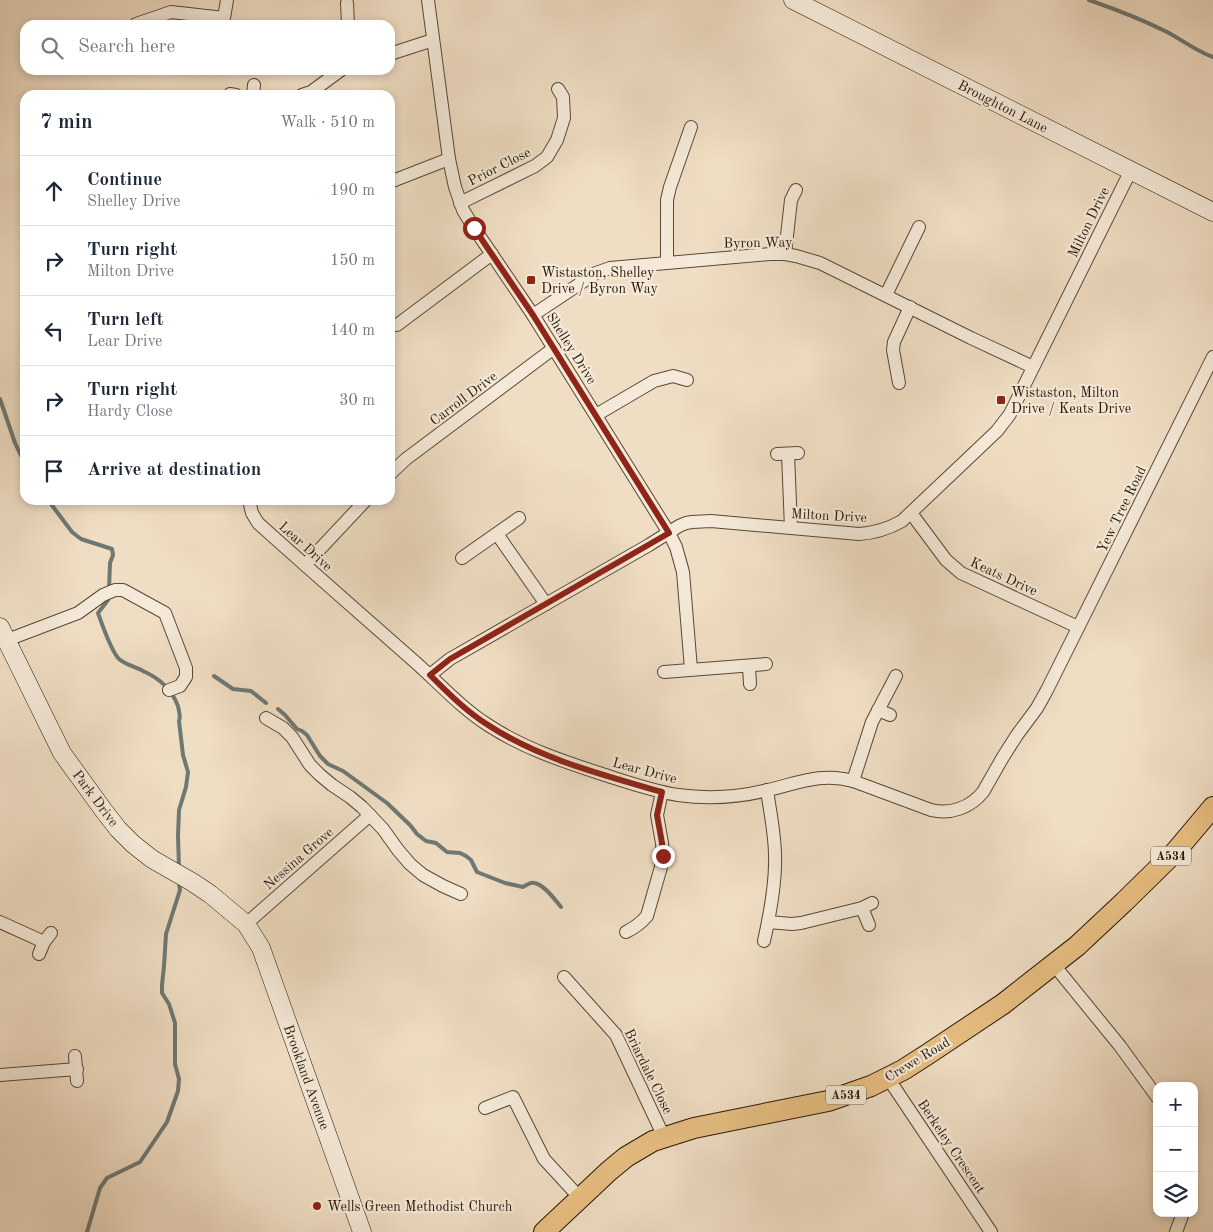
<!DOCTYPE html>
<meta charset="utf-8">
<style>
:root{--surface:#fff;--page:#f6f6f7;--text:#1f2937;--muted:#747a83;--line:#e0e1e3}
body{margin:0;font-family:"Old Standard TT",serif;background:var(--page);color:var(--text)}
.controls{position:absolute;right:15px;bottom:15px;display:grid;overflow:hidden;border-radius:10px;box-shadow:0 2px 8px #0003}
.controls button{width:45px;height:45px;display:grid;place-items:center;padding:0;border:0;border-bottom:1px solid var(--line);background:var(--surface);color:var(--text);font:25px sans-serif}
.stop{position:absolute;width:15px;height:15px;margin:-11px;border:4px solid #8f2418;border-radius:50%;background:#fff}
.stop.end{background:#8f2418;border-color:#fff;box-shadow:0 1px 5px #0008}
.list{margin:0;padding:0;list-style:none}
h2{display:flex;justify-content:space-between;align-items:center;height:65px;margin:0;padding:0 20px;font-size:21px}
h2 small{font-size:16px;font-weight:400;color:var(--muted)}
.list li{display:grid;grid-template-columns:32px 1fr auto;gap:15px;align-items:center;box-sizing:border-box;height:70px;padding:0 20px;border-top:1px solid var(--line)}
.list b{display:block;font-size:19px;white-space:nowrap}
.list p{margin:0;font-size:16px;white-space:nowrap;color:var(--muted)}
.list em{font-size:16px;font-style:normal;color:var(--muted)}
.icon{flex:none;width:28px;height:28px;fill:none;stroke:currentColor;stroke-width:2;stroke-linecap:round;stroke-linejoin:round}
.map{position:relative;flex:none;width:1213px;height:1232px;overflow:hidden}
.search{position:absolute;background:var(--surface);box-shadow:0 2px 8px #0003;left:20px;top:20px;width:375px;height:55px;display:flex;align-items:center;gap:12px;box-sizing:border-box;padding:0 18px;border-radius:15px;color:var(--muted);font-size:19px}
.panel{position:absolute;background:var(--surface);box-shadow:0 2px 8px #0003;left:20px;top:90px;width:375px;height:415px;border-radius:15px}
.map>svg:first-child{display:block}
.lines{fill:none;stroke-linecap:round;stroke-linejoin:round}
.stream{stroke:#6e7874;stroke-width:4}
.street-casing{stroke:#584836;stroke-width:14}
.secondary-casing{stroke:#261606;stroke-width:19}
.primary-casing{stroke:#261606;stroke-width:22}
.street{stroke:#f5ead9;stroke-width:12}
.secondary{stroke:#f5ead9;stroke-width:18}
.primary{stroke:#e8bf82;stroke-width:20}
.route{stroke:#8f2418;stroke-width:6}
.poi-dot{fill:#8f2418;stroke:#f5ead9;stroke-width:2}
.labels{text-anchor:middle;stroke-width:4.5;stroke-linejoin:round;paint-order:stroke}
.shield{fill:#f5ead9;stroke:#645645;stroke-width:1}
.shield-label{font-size:12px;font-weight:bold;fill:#261606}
.street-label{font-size:14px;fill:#261606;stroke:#f5ead9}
.poi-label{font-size:14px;fill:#261606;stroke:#f5ead9;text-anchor:start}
</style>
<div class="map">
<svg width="1213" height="1232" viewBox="0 0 1213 1232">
<rect width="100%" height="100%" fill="#f0dec4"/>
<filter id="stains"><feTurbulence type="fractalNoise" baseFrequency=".004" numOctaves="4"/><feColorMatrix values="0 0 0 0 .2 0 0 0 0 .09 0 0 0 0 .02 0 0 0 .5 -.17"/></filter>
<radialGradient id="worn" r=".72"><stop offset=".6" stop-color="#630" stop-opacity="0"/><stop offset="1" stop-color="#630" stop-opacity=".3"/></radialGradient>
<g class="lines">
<!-- stream -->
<g class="stream">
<path d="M1089,0C1115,9 1141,19 1165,31C1181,39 1196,51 1213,57"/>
<polyline points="0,399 15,443 25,464"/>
<polyline points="48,500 72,532 81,539 112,549 113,555 110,563 109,590"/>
<path d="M108,597V600L98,613C102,624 111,651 119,659C126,665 136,667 143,671C159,678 172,690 178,706C179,712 181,716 179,721L183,755L188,772L186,787L179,810L178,836L179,868"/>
<polyline points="214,676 233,689 251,691 266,703"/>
<path d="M278,709L285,715L297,729L302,731L307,735L320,756L328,764L343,771L387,803L410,825L417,834L426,841L436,843L447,852L460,853L466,856L471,860L477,872L505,883L523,887C527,885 530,882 534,883C544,884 555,900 561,907"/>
<polyline points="87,1232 100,1188 107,1178 140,1162 167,1122 178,1091 179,1079 175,1064 175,1023 169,1004 162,993 162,985 164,966 166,934 180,890 179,882"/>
</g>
<defs>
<g id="street">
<polyline points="428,0 449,159 455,187 463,210 474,228 533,315 669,533 676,547 683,572 691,669"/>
<polyline points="347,3 348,25"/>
<polyline points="136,24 171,12 224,18 227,0"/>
<polyline points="390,54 433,40"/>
<polyline points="230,94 236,95"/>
<polyline points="253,95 254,85"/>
<polyline points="302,95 311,92 341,70"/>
<polyline points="390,182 436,164 449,159"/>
<polyline points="460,203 535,166 547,157 557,140 564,118 563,97 558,89"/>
<polyline points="785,254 791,200 796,190"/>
<polyline points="667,262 667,200 670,187 691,127"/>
<polyline points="886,295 919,227"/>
<polyline points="533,315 596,273 610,268 770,254 785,254 796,256 820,263 971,338 1033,367"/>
<polyline points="397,325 492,254"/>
<polyline points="899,383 893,350 894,342 910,307"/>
<polyline points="596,415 654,381 673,376 687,380"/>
<polyline points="777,454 798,453"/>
<polyline points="788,454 791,528"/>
<polyline points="390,474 406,459 554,348"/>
<path d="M249,500L252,513L258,523C310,570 362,615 414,661C438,682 461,708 488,725C523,748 562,761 602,774C627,782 652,791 678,795C707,799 740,797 768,790C798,783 822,772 853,781L931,810C951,815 971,807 983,792L1003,757L1017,735L1037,708L1047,690L1213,357"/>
<polyline points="911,513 946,560 961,573 1078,627"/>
<polyline points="497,534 546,604"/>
<polyline points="462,558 519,518"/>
<polyline points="305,565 366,500"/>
<polyline points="7,640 78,613 103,595 115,590 123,590 165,613 186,668 186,677 180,686 169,690"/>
<polyline points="749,666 750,684"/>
<polyline points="664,672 766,664"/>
<path d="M430,675L450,659L649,545L679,526L686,523L692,522L711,521L859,534C874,533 888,529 902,521L997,431L1010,414L1131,170"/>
<polyline points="878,710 890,715"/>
<polyline points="266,718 283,728 292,737 310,765 320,775 332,785 350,797 362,807 383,829 398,850 410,864 423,875 443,886 461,894"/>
<polyline points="853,781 872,722 896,676"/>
<polyline points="862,908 869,925"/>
<polyline points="0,922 44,942"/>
<polyline points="768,922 792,924 801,923 862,908 872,903"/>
<polyline points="246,924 370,815"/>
<path d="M626,932C634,928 641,923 647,916L661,867L663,856L662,843L657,815L662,792"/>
<path d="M764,941C770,914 776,884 775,856C775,834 770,812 767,790"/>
<polyline points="39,954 44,942 51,933"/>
<polyline points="1054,965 1120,1046 1157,1097"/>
<polyline points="564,977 616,1035 664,1137"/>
<polyline points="75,1056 77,1081"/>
<polyline points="0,1075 77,1069"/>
<polyline points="888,1078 991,1232"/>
<polyline points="485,1108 513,1097 544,1159 580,1198"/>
<polyline points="1176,1232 1183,1213"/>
</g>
<g id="secondary">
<polyline points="793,0 1213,212"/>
<polyline points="0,627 62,753 104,811 118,829 133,844 152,859 192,882 210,894 246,924 261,948 362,1232"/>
</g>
<polyline id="primary" points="544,1232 609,1171 626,1157 653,1141 694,1128 828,1101 871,1086 903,1070 928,1054 1003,1004 1077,946 1124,902 1176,851 1213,807"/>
</defs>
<!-- street casing -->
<use href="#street" class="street-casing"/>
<!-- secondary casing -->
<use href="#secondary" class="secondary-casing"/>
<!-- primary casing -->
<use href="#primary" class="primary-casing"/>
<!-- street -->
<use href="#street" class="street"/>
<!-- secondary -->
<use href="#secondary" class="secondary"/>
<!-- primary -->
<use href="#primary" class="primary"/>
</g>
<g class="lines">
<!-- route -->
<path class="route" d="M474,228L533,315L669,533L450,659L430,675C448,693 467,712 488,725C540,759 603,775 662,792L657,815L662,843L663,856"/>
</g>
<!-- markers -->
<g class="poi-dot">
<rect x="526" y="275" width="10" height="10" rx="2.5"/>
<rect x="996" y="395" width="10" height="10" rx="2.5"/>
<circle cx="317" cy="1206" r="5"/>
</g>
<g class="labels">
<!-- shield labels -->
<g class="shield">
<rect x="1151" y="846.5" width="40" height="19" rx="4"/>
<rect x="826" y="1085.5" width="40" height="19" rx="4"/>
</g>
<g class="shield-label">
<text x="1171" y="860">A534</text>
<text x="846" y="1099">A534</text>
</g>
<!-- street labels -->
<g class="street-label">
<text transform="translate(1003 106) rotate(27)" y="5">Broughton Lane</text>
<text transform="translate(499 166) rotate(-27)" y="5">Prior Close</text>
<text transform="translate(1088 222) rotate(-64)" y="5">Milton Drive</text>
<text transform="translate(758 242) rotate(-1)" y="5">Byron Way</text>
<text transform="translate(572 348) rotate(58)" y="5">Shelley Drive</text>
<text transform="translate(463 398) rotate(-37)" y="5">Carroll Drive</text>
<text transform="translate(1121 509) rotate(-64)" y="5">Yew Tree Road</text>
<text transform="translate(829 515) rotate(3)" y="5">Milton Drive</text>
<text transform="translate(306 546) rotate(42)" y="5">Lear Drive</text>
<text transform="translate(1004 576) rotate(25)" y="5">Keats Drive</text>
<text transform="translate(645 770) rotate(15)" y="5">Lear Drive</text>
<text transform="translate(96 798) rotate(53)" y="5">Park Drive</text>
<text transform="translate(298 858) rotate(-41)" y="5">Nessina Grove</text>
<text transform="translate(917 1059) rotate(-31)" y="5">Crewe Road</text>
<text transform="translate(649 1071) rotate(64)" y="5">Briardale Close</text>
<text transform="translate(307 1077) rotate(70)" y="5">Brookland Avenue</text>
<text transform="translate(952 1146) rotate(56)" y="5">Berkeley Crescent</text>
</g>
<!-- poi labels -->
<g class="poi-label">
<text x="541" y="277">Wistaston, Shelley<tspan x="541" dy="16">Drive / Byron Way</tspan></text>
<text x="1011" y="397">Wistaston, Milton<tspan x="1011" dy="16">Drive / Keats Drive</tspan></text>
<text x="327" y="1211">Wells Green Methodist Church</text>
</g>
</g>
<rect width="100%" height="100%" filter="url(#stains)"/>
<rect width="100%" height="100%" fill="url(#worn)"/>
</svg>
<div class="controls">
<button>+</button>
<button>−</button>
<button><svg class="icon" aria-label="layers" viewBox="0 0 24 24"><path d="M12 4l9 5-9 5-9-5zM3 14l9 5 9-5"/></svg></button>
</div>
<div class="stop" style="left:474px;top:228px"></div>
<div class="stop end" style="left:663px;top:856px"></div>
<div class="search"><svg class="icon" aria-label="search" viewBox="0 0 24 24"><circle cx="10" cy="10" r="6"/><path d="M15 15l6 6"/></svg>Search here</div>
<section class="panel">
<h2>7 min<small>Walk · 510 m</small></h2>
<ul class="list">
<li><svg class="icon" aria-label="ahead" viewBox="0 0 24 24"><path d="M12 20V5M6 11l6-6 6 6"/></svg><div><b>Continue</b><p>Shelley Drive</p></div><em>190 m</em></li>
<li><svg class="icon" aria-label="right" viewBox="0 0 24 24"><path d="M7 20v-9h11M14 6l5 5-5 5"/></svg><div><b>Turn right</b><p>Milton Drive</p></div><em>150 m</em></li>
<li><svg class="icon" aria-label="left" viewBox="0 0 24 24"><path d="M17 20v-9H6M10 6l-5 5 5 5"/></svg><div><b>Turn left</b><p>Lear Drive</p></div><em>140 m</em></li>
<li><svg class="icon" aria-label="right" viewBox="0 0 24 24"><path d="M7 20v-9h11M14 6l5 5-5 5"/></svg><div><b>Turn right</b><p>Hardy Close</p></div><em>30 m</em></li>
<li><svg class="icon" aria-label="arrive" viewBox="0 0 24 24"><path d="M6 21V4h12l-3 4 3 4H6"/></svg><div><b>Arrive at destination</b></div></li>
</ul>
</section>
</div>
